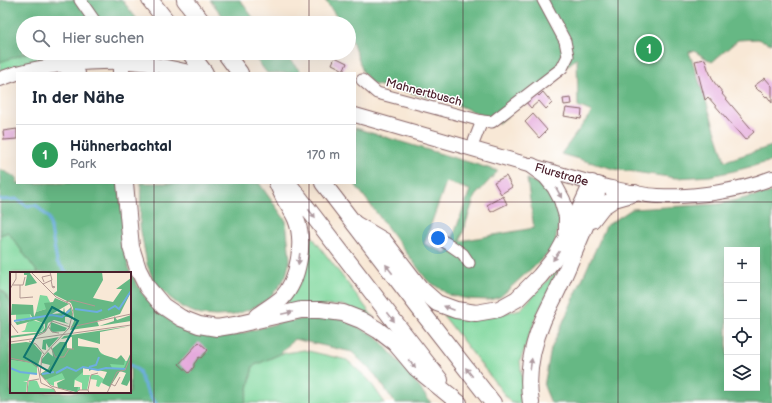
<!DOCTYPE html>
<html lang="de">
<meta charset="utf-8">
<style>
:root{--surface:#fff;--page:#f2f2f3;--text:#1f2937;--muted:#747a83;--line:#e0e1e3;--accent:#d1495b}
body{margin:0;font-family:"Balsamiq Sans",sans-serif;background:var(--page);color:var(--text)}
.controls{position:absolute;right:12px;bottom:12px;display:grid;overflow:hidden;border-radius:0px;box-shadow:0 4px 16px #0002}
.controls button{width:36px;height:36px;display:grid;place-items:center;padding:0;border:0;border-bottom:1px solid var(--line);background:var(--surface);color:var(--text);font:20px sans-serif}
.you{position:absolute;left:438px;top:238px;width:14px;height:14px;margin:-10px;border:3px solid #fff;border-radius:50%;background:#1a73e8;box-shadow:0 0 0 6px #1a73e833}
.badge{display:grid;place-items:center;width:26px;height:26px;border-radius:50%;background:var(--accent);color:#fff;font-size:13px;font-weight:700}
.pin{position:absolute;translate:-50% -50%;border:2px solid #fff;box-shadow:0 1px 4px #0006}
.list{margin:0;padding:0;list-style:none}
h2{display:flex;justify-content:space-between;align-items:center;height:52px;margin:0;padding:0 16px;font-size:17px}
h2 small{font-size:13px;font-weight:400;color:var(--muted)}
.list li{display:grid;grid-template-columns:26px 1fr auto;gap:12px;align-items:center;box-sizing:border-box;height:60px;padding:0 16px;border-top:1px solid var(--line)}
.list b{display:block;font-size:15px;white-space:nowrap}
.list p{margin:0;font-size:13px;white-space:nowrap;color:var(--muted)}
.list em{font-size:13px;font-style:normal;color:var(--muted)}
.icon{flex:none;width:22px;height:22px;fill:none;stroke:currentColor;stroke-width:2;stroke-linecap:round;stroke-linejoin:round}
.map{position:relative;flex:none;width:772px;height:403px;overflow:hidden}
.search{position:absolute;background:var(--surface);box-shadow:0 4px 16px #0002;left:16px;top:16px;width:340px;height:44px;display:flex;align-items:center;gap:10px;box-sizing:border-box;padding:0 14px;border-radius:22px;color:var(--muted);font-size:15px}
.panel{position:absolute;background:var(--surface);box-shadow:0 4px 16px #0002;left:16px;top:72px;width:340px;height:112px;border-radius:0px}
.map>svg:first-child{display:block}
.green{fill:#7ed79c;stroke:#647b64}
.forest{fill:#66b884;stroke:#586c58;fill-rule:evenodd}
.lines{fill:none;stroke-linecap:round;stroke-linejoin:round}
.stream{stroke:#6dade0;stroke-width:3}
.building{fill:#e5aadc}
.minor-casing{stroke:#876567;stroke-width:13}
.major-casing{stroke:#876567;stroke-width:16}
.highway-casing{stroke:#876567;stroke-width:18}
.minor{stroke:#fff;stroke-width:11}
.major{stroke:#fff;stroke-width:14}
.highway{stroke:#fff;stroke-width:16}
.oneway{fill:#ae9aa0}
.grid{fill:none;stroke:#4a1f2b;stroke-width:1;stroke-opacity:0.55}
.labels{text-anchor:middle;stroke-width:3;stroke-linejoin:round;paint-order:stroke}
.street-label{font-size:12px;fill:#4a1f2b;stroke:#fff}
.inset-river{fill:none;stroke:#6dade0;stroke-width:2}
.inset-road{fill:none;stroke:#b29892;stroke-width:1}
.view{fill:#0f766e;fill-opacity:0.15;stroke:#0f766e;stroke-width:2}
.inset-edge{fill:none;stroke:#4a1f2b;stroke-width:2}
</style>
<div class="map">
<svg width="772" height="403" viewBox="0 0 772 403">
<rect width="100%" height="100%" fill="#fff"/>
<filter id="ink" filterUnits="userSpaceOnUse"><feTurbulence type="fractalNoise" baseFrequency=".025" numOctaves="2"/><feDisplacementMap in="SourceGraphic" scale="8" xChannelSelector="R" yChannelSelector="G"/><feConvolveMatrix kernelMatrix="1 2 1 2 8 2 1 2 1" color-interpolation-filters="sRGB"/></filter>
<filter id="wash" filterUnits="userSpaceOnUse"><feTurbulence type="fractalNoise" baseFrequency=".012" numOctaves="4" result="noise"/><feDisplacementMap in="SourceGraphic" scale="16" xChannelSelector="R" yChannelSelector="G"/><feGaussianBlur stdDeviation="0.9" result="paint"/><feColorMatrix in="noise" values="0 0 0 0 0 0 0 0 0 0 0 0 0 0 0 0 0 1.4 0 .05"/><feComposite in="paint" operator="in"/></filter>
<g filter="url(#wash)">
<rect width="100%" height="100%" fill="#f8e8d6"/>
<!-- green -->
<g class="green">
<polygon points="0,0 23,23 23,53 59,53 55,57 48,62 0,71"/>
<polygon points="8,232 38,273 11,273 11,303 2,290 0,290 0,235"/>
<polygon points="310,234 374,318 342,305 282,308 300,282 309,257"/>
<polygon points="559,268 535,320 520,361 525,403 511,403 443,315 475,320 521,309"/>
<polygon points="304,350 347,360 368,379 385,403 245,403 253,366 280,354"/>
</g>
<!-- forest -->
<g class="forest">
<polygon points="0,0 122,0 140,23 23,23 23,53 27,53 0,62"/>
<polygon points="210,0 240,0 257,23 228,23"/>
<polygon points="325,0 772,0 772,44 758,39 738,40 712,62 694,51 689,52 705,98 725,161 772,146 772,161 734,171 710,176 676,178 614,169 561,154 592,112 578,106 577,58 499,123 451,102 372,84 363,72 351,38 349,35 349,23 341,23"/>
<polygon points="251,53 283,53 302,73 267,73"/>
<path d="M355,128L498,171L475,196L460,241L534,228L527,179L549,188L561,213L554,248L500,297L489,300L468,299L449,295L427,280L354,183H355ZM446,182L470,190L447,254L424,244Z"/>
<polygon points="0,169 17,178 17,183 119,183 128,268 142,293 157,311 175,325 193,331 220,337 236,335 282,322 319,317 342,319 376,336 410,375 431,403 395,403 376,376 352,352 294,339 280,354 253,366 245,403 0,403 0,290 2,290 11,303 11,392 130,392 130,273 38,273 8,232 0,235 0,216 2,215 0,214"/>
<polygon points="141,183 259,183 286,221 290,259 286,276 278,288 268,299 253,308 234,315 216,316 201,315 183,308 169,297 154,282 147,264 140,226"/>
<path d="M772,192V403H551L544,386L551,349L606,226L632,209L719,204ZM727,250H757V388H727Z"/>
</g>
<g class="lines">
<!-- stream -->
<g class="stream">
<polyline points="0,199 2,200 17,199 27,206 36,205 49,218 57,262 67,273"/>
<polyline points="130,365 139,371 143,383 151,398 156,403"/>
</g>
</g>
<g id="blocks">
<!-- building -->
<g class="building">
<polygon points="335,57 347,63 344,70 332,64"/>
<polygon points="705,59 708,69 714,82 723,93 722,94 754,132 745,140 708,97 705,100 695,61"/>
<polygon points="765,78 772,86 772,103 767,96 766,97 760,91 759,91 754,86"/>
<polygon points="543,92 552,103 546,109 539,101 531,108 525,101 536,93 539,96"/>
<polygon points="571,98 572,104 564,105 563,99"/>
<polygon points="566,108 582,110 581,119 564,116"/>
<polygon points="533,114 547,130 539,138 525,122"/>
<polygon points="17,129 17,139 4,140 3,131"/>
<polygon points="506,176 512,187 501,194 494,182"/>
<polygon points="503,196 507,204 491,212 487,205"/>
<polygon points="199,342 208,350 201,358 199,357 194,364 194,367 189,373 179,364"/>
</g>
</g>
</g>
<g filter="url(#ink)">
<use href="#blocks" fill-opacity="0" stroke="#876567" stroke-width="1"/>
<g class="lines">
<defs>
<g id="minor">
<polyline points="80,0 96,23"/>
<polyline points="362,80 377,93 482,121"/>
<polyline points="471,149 482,121 492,122 562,68 568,56 565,41 543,0"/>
<polyline points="439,239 450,245 463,254 469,263"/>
</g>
<g id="major">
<path d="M18,73C32,69 46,67 60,65C87,62 114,60 142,63C159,65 176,69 193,73"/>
<polyline points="0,79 17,73"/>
<path id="s1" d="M355,115L598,185C617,189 638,195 658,196C695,198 738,191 772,178"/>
</g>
<g id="highway">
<polyline points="150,0 168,23"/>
<polyline points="185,0 203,23"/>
<polyline points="190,53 205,73"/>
<polyline points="225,53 240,73"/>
<polyline points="121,62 121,73"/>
<polyline points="64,65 77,73"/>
<polyline points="532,166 546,176 555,187 562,200 567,216 567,233"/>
<polyline points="125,183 131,247 138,269 147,287 163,306 181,318 199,325 217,328 235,325 301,310 320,310 343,313 361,320 378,330 395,343 416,368 459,403"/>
<polyline points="288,183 401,330 440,380"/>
<polyline points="323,183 422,312 493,403"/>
<polyline points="592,220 602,207 614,199 635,193"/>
<polyline points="355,224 384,241 420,288 437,303 456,310 476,313 499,309 517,299 540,276 557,255 567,237 592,183"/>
<path d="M257,316C265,310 274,305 282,298C299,280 305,241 296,219C293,212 289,206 285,200C282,194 280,189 277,183"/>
<path d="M531,403C526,375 532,346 543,320C548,309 554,298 559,287C572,258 584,229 596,200L598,185"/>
</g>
</defs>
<!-- minor casing -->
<use href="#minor" class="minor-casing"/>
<!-- major casing -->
<use href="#major" class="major-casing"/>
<!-- highway casing -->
<use href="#highway" class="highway-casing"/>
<!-- minor -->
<use href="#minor" class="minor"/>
<!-- major -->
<use href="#major" class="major"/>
<!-- highway -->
<use href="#highway" class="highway"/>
</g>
<!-- one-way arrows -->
<defs><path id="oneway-solid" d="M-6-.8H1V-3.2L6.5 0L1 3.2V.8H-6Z"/></defs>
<g class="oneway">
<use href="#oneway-solid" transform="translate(559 193) rotate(61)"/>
<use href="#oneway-solid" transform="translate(312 214) rotate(53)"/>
<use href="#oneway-solid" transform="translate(556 256) rotate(125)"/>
<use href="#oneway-solid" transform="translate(299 259) rotate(98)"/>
<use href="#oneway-solid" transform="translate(389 269) rotate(-127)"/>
<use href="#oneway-solid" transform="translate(449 308) rotate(-159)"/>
<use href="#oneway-solid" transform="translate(287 313) rotate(-12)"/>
<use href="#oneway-solid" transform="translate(391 317) rotate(53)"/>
<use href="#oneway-solid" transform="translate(412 364) rotate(50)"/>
<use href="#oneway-solid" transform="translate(531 364) rotate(-82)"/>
<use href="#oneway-solid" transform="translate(469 372) rotate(-128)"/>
</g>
</g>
<!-- grid -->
<path class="grid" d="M154,0V23M309,0V23M463,0V403M618,0V403M154,53V73M309,53V73M154,183V403M309,183V403M0,202H772"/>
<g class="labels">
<!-- street labels -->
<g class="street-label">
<text transform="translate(424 92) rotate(15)" y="4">Mahnertbusch</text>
<text dy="4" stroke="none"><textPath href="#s1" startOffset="215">Flurstraße</textPath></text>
</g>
</g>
<!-- overview -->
<g transform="translate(10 272)">
<rect width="121" height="121" fill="#f8e8d6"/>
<path d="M30,23L37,24L40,30L36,37L26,40ZM6,42H20L21,47L6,49ZM22,48L33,51L34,56L30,60H11L15,58L17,51ZM68,75L87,78L100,87L102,85L103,87L117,89L121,100L111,97L91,111L89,115L86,114L87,108L80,107L81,103H88L94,107L99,99L73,96V103H80L77,118H72V111L65,108L64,115H70V118L65,120L55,107L44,110V114L39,112L33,102L40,100L41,83L44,85ZM0,88L22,91L27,96V101L20,102L18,109H13L17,110L16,121H0V108L13,109L0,108ZM23,108L27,109L30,116L44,117L46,121H17L19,109Z" fill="#7ed79c"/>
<path d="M14,0H19L27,11L15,14L17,3H14ZM47,0H92L93,8L83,26L103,30L112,17H106L121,6V20L110,42L87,49L89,54L104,49V44L107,48L121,43V49L89,54L60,58L64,49L63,36L61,31L43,22L47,19ZM45,26L59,32L42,42L53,41L54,35L55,41L61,35L63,45H55V50L59,52L44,48L38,51L36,59L29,62L0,66V64L32,60L35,56V52L26,48L7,53L5,50L21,47L22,45L20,42L1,43L2,32L23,33L24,45L26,40L36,37L34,31L43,30ZM41,50L57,56L55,59L43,60L40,58ZM121,54L90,60V72L68,66V74L88,76L91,82L107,87L111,83L115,88L114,93L100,92L102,96H114L121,80V106L117,114L111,112L116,101L110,99L100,115L92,111L97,100L83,97L79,99V97L73,96V100L64,108V115H68L67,120L48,116L47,111L55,107L52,101L35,108L30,102L38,97L40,93L32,91V87L38,80L43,85L42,77L50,70H57V76L62,77V65L51,67L54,64ZM49,65L39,76L36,71V78L32,77L33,68ZM16,70L23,71L32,81L27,96L21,91L0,88V72Z" fill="#66b884"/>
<path class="inset-river" d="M65,37L87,40L92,38M98,38L105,34L109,37L121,19M4,49L42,43L52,45L60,38M79,95L86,93L89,85M0,96L10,100L27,102M46,101L57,95L66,99L73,95L88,98L96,96L116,97M32,102L44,100"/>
<path class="inset-road" d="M21,0L46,25L60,32L63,40L59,56L32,85L30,102L41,114L66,121M41,8L42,13V14L43,16L45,15L42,14M34,10L32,5L41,3M33,12L42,8L40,0M3,13H13L15,5M10,13V26L23,25M0,17L6,7V0M56,30L62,28L85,34M0,38L1,52L8,61M38,54L42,60L49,61M61,55L121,42M25,65L35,60L42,49L60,55M19,69L26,72L34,82M0,70L121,53M41,75L45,85H54L59,77H64M0,86L23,91L28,95L31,111L44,117L46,121M101,112L105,114L110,105M78,118L81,103L88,101M17,121L18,109L29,107M66,121L69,118H78L79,121M97,121L107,100L115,98L121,84"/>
<path class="view" d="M42,35L68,49L40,100L14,85Z"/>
<rect width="121" height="121" class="inset-edge"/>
</g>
</svg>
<div class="controls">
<button>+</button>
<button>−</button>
<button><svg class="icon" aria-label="locate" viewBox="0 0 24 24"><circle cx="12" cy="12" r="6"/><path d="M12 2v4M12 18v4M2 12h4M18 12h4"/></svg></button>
<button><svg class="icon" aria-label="layers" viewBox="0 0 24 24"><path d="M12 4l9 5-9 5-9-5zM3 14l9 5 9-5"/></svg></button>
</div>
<div class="you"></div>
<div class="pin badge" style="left:649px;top:49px;background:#2e9e5b">1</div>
<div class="search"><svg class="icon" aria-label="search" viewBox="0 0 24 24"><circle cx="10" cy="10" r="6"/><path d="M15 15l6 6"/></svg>Hier suchen</div>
<section class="panel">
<h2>In der Nähe<small></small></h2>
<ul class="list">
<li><span class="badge" style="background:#2e9e5b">1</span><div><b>Hühnerbachtal</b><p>Park</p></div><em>170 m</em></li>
</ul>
</section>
</div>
